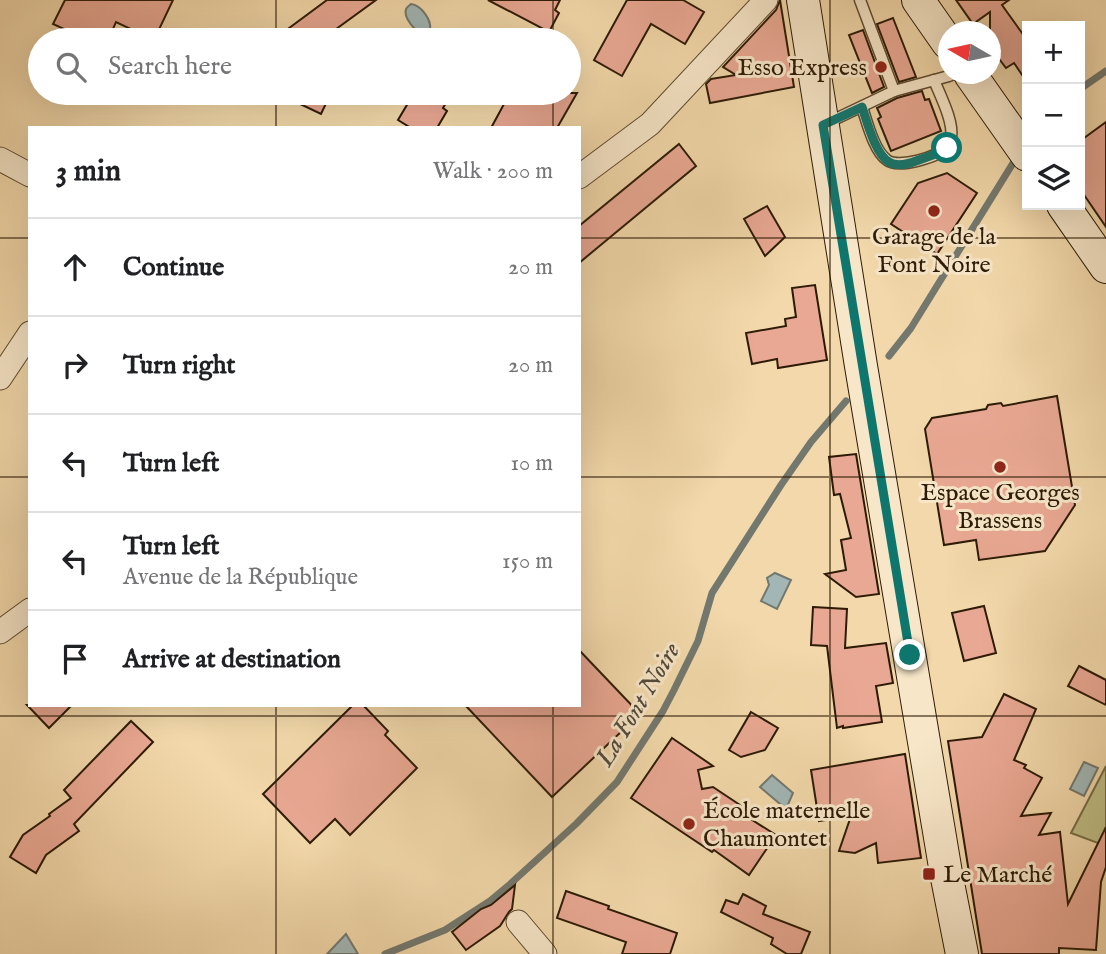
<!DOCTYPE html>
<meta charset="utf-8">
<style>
:root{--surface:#fff;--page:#f2f2f2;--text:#202124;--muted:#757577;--line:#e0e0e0}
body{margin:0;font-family:"IM FELL English",serif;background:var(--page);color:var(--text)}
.controls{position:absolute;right:21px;top:21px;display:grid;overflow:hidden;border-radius:0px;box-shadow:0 7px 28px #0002}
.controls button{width:63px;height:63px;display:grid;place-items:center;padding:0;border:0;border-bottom:2px solid var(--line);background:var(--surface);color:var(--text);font:35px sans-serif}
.compass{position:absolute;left:938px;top:21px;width:63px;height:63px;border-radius:50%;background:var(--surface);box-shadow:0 7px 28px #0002;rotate:279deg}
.stop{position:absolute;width:21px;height:21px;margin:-16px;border:5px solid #0f766e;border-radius:50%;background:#fff}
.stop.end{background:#0f766e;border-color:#fff;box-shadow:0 2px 7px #0008}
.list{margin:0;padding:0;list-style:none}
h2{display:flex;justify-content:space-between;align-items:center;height:91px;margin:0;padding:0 28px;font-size:30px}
h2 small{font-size:23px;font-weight:400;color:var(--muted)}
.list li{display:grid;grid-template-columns:46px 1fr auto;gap:21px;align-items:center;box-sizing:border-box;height:98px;padding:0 28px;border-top:2px solid var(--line)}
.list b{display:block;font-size:26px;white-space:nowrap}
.list p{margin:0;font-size:23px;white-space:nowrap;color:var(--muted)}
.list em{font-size:23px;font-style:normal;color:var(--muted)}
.icon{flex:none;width:38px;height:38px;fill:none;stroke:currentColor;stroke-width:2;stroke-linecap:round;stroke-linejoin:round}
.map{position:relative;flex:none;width:1106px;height:954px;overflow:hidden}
.search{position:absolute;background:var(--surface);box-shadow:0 7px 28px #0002;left:28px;top:28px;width:553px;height:77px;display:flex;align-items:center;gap:18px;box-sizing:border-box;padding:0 24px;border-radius:38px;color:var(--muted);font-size:26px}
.panel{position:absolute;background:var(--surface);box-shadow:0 7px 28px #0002;left:28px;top:126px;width:553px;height:581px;border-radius:0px}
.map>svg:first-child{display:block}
.green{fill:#bfbe85;stroke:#766c46;stroke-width:2}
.water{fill:#a1b6b5;stroke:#73786f;stroke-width:2}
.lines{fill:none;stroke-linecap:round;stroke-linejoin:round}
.stream{stroke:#73786f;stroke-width:7}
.building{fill:#e9a893;stroke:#2d1b06;stroke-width:2}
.lane-casing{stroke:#5e4a2f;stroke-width:13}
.street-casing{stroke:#5e4a2f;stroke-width:25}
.secondary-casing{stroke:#2d1b06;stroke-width:34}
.lane{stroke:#f7e6c8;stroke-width:10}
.street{stroke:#f7e6c8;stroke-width:23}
.secondary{stroke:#f7e6c8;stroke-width:32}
.route{stroke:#0f766e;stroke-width:9}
.grid{fill:none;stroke:#2d1b06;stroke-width:2;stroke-opacity:0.55}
.poi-dot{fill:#8f2418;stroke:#f7e6c8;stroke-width:2.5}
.labels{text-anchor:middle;stroke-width:6;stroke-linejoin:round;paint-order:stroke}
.poi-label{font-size:24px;fill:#2d1b06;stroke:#f7e6c8}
.water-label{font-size:26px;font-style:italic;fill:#504a3b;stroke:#f7e6c8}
</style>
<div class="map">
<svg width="1106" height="954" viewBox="0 0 1106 954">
<rect width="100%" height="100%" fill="#f2d8aa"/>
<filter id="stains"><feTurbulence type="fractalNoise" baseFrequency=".00286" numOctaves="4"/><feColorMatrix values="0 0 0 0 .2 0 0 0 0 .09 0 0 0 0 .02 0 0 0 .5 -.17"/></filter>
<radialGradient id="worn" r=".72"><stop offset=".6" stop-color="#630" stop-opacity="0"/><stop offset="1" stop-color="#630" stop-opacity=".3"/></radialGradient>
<!-- green -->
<polygon class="green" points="1106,766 1106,846 1071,833"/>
<!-- water -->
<g class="water">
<path d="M411,4C421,5 432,20 430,30C428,31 426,33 424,33C416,34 403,17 406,9C407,7 409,6 411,4Z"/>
<polygon points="775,573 791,580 777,609 761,601 769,585 767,578"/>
<polygon points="1084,762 1098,768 1084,796 1070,789"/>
<polygon points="772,775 793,793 786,809 760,787"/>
<polygon points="346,934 358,954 327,954"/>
</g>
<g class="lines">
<!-- stream -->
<g class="stream">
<polyline points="1080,89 1106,71"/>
<polyline points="889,356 911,328 1018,155"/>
<polyline points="385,954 445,930 490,901 508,886 576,824 617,782 663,711 674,690 698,641 712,593 781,485 811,442 846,401"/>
</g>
</g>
<!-- building -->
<g class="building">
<polygon points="65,0 173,0 154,40 116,22 108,40 88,40 53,24"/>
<polygon points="327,0 376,0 321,40 273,40"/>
<polygon points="488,0 560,0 555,10 559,13 549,32"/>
<polygon points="627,0 683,0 704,12 685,44 651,24 622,76 594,60"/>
<polygon points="780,0 794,87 710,103 706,84 711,79 736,75 723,67 776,10"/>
<polygon points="956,0 1009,0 1002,5 1027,40 1027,82 1014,63 1006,68 990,47 990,12 973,24"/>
<polygon points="893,18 916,77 899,82 877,24"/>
<polygon points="863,30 884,87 872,93 849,35"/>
<polygon points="922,91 925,100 929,99 941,131 891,151 878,119 881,117 877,108 897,98"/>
<polygon points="277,93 331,93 321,114"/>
<polygon points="414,93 452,93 443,108 447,111 437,128 411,128 398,120"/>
<polygon points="510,93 577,93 557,128 491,128"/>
<polygon points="1106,122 1106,227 1080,189 1080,141"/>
<polygon points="679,144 696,166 579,263 579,226"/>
<polygon points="947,173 977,193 937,254 891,224 918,183"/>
<polygon points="767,206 785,237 765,256 744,219"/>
<polygon points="815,285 827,360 778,368 777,359 752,364 746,333 786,326 785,319 796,317 792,288"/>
<polygon points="1057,396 1075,505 1045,551 979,560 976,540 944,545 925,429 932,418 986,409 988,405 1001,403 1003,406"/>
<polygon points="856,454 879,594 856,597 825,574 846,570 841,540 851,538 840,494 834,495 829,457"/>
<polygon points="984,606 996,653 964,661 952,613"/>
<polygon points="813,607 847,609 845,648 886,643 893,683 876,686 882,722 843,728 843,726 837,728 827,646 811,645"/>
<polygon points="579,650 640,714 552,797 465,705 579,705"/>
<polygon points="1079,666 1106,680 1106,705 1068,686"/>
<polygon points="1004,694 1036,709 1014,760 1026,765 1024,768 1042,778 1021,816 1051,813 1039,835 1060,832 1068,904 1106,827 1106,867 1101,882 1096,950 1059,948 1059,954 982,954 948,741 982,737"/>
<polygon points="27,705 72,705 49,728"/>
<polygon points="353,705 363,705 388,731 385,735 417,768 350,835 335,819 310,843 263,794"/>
<polygon points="751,712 778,728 765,750 741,757 729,750"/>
<polygon points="131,721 153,742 74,824 79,831 46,855 36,873 10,857 23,835 50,816 49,814 71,798 64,790"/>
<polygon points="672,738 713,766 698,770 702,789 713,787 752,813 749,818 776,835 749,875 714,850 712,852 631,798"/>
<polygon points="905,754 921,858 878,863 876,843 855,853 839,851 851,816 819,821 811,770"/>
<polygon points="515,885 512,909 509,912 500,926 466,950 452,932 481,909 491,905"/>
<polygon points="566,891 609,906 608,909 677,933 670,954 622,954 626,942 557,918"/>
<polygon points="743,894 766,906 763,914 810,932 801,954 787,954 771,944 773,938 721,912 726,900 738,904"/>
</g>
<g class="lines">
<defs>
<g id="lane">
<polyline points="860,0 894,91"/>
<path d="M862,107C867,122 874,151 887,160C898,169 939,157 947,147C950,144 951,140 951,137C954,122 940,95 934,80"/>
<polyline points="825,124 894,91 949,76 953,74"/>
</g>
<g id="street">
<polyline points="0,159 30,175"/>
<polyline points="579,177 650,124 766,0"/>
<polyline points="0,378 30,333"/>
<polyline points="0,632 30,610"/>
<polyline points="518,922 545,954"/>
</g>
<g id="secondary">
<polyline points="803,0 861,366 946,873 962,954"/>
<polyline points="918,0 948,43"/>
<polyline points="970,74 1027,155"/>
<polyline points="1063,205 1106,267"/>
</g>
</defs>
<!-- lane casing -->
<use href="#lane" class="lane-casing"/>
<!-- street casing -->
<use href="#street" class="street-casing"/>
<!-- secondary casing -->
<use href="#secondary" class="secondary-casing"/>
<!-- lane -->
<use href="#lane" class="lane"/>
<!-- street -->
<use href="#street" class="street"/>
<!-- secondary -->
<use href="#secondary" class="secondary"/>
</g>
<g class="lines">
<!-- route -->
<path class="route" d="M910,655L823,125L862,107C867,121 875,154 889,162C897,167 908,164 916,161C927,157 938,154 947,148"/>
</g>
<!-- grid -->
<path class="grid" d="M276,0V40M553,0V40M830,0V954M276,93V128M553,93V128M0,238H30M579,238H1106M0,477H30M579,477H1106M276,705V954M553,705V954M0,716H1106"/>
<!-- markers -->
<g class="poi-dot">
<circle cx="881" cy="67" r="7"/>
<circle cx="934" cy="211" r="7"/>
<circle cx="1000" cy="467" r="7"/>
<circle cx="689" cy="824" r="7"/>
<rect x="922" y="867" width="14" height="14" rx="3.5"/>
</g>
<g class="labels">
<!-- poi labels -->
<g class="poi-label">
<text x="867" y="75" text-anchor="end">Esso Express</text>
<text x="934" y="244">Garage de la<tspan x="934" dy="28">Font Noire</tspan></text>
<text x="1000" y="500">Espace Georges<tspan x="1000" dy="28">Brassens</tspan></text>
<text x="703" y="818" text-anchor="start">École maternelle<tspan x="703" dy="28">Chaumontet</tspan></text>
<text x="943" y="882" text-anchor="start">Le Marché</text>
</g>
<!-- water labels -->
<g class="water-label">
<text transform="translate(637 704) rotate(-59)" y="9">La Font Noire</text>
</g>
</g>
<rect width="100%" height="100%" filter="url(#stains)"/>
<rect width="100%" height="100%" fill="url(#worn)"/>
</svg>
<div class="controls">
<button>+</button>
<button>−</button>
<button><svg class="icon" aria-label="layers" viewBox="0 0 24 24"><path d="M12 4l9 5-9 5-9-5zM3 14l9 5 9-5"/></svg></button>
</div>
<svg class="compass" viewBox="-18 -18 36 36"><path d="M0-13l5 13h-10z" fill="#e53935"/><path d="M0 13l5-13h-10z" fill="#757577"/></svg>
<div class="stop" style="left:947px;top:148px"></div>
<div class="stop end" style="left:910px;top:655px"></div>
<div class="search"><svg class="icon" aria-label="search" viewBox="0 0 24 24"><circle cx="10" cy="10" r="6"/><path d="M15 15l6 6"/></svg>Search here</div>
<section class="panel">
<h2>3 min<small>Walk · 200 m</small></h2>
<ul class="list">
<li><svg class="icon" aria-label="ahead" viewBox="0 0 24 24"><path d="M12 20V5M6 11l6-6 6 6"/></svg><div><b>Continue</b></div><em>20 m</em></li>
<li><svg class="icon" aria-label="right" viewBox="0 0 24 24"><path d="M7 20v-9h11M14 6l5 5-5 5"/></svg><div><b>Turn right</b></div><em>20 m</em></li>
<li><svg class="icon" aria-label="left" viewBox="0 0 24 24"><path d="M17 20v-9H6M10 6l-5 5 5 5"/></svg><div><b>Turn left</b></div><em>10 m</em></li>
<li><svg class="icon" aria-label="left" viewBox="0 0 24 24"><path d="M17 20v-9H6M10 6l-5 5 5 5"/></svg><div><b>Turn left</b><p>Avenue de la République</p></div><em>150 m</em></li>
<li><svg class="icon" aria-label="arrive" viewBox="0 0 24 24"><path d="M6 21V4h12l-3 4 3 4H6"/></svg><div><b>Arrive at destination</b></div></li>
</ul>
</section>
</div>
